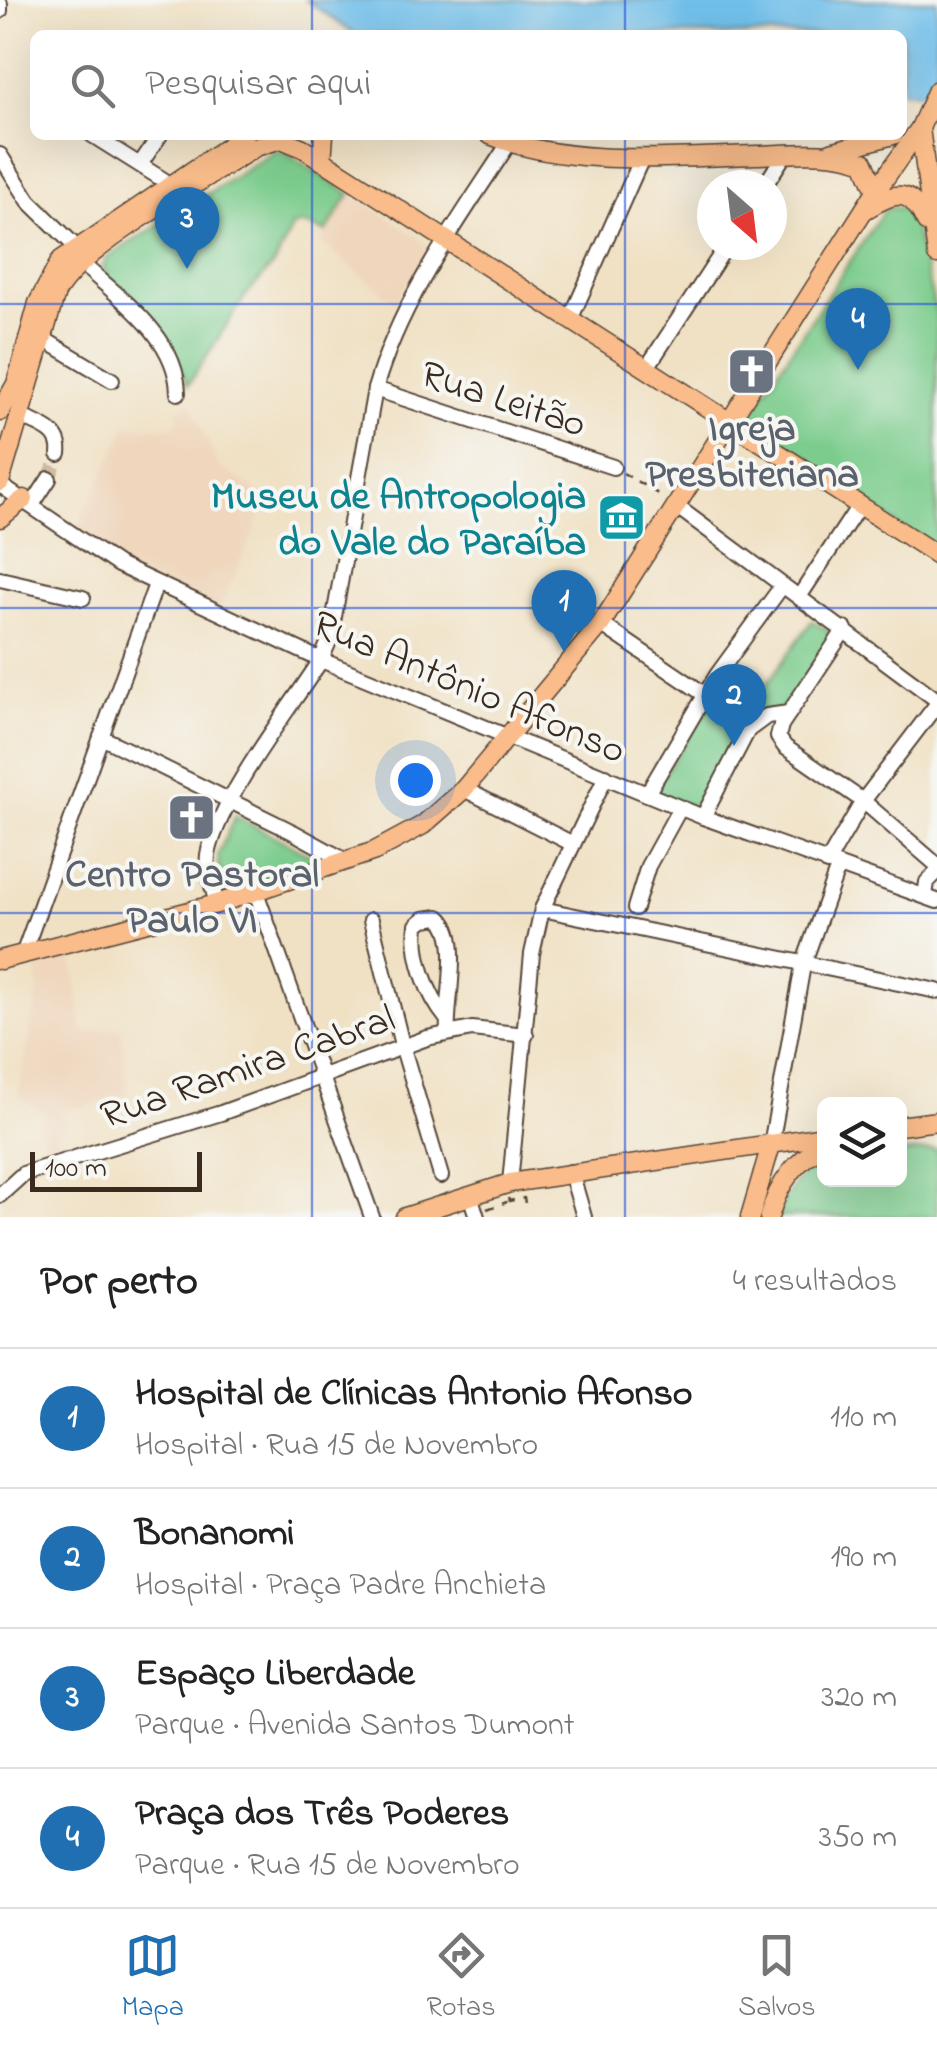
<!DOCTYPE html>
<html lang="pt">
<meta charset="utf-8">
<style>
:root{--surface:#fff;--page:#f6f6f6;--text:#222;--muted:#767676;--line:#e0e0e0;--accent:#1f6fb2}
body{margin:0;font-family:"Indie Flower",sans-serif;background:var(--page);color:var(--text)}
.controls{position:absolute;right:30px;bottom:30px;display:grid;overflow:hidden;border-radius:15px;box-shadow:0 10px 40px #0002}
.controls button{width:90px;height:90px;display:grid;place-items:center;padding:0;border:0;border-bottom:2px solid var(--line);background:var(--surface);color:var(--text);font:50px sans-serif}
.compass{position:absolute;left:697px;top:170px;width:90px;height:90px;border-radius:50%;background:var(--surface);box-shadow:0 10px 40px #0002;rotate:152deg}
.scale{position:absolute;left:30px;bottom:25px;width:172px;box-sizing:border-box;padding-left:10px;border:5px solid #3b2a1e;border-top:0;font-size:28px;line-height:35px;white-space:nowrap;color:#3b2a1e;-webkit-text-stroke:8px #f6f6f2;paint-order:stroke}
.you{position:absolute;left:415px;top:780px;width:35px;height:35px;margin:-25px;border:8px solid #fff;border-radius:50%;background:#1a73e8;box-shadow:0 0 0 15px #1a73e833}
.badge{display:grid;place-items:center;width:65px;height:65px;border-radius:50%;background:var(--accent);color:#fff;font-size:32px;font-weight:700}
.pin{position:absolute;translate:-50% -82px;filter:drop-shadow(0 2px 5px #0008)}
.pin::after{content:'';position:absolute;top:52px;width:35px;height:30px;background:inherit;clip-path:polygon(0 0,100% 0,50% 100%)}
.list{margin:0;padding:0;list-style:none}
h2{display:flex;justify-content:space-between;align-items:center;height:130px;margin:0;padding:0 40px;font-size:42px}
h2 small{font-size:32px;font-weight:400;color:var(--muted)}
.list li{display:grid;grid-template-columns:65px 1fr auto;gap:30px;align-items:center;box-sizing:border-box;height:140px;padding:0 40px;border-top:2px solid var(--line)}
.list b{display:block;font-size:38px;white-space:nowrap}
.list p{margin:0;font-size:32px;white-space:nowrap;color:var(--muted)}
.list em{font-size:32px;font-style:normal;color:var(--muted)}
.icon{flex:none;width:55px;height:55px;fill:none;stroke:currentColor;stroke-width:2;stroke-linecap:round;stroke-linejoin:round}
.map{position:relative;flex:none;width:937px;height:1217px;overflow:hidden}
.search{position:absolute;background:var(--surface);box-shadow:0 10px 40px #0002;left:30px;right:30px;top:30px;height:110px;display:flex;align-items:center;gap:25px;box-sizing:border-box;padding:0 35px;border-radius:15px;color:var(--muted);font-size:38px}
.sheet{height:690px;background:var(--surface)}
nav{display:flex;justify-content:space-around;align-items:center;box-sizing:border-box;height:140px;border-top:2px solid var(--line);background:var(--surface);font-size:28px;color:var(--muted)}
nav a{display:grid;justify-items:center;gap:5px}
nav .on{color:var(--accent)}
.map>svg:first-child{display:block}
.built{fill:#efd6bc}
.green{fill:#7ccc8d;stroke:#5c7b56;stroke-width:2.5}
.water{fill:#70bfea;stroke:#567484;stroke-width:2.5}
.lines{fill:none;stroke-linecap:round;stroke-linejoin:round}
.minor-tunnel{stroke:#ccbca3;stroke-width:14;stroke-dasharray:14 7;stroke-linecap:butt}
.minor-casing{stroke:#564537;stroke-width:18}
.major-casing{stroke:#564537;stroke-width:21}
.path{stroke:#564537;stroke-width:2.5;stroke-dasharray:8 8;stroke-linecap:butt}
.minor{stroke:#fff;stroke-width:14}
.major{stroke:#f9bc8a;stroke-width:18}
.grid{fill:none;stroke:#1d4ed8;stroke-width:2.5;stroke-opacity:0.55}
.labels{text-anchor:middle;stroke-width:8;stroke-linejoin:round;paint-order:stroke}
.street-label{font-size:40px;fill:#3b2a1e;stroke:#f6f6f2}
.worship-label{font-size:40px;font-weight:bold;fill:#5b616d;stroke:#f6f6f2}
.culture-label{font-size:40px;font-weight:bold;fill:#0d838f;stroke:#f6f6f2;text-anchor:end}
</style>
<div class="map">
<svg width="937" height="1217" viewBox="0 0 937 1217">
<rect width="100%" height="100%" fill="#f6f6f2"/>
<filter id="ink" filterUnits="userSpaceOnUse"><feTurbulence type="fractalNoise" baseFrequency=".01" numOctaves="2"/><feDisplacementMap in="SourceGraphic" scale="20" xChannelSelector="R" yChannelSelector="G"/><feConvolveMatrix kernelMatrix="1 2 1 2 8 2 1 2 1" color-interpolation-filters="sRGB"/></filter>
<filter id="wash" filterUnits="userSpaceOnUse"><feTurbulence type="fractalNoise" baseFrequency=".0048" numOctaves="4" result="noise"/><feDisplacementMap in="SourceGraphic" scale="40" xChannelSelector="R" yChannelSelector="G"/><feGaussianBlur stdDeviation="2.25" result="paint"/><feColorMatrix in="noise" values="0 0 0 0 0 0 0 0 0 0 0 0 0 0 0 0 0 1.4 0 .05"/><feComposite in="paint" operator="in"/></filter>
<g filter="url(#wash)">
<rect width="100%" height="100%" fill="#f0e1c4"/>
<!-- built -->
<g class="built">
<polygon points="351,191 430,248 395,303 321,242"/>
<polygon points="191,404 219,467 269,498 219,610 131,571 75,533 127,426 173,427 179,420 179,409"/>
<polygon points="72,953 83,1032 120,1028 129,1094 61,1112 65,1126 55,1134 66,1155 53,1161 37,1124 45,1113 18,1097 39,987 35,958"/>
</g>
<!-- green -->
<g class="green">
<polygon points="279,149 350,194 326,232 302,224 292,227 275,263 246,295 188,385 170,345 105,275 103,266 108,257"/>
<polygon points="890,208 902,208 912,219 937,315 937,550 742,425 884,210"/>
<polygon points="812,621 830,632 830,642 785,708 743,727 698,809 653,792 734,663 742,669 735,680 751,690 758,681 766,685"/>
<polygon points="235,816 324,862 221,894 218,855"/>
<path d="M937,1150V1217H777C787,1192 801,1170 824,1156V1180H900V1153Z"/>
</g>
<!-- water -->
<polygon class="water" points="306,0 937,0 937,95 902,91 902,35 356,35"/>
</g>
<g filter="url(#ink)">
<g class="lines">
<!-- minor-tunnel -->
<polyline class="minor-tunnel" points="49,479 59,454"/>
<defs>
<g id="minor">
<polyline points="0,4 0,11"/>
<polyline points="92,135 170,184"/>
<polyline points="0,155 29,201 76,247"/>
<polyline points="141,163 160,135"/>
<polyline points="765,185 785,154"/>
<path d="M80,262C119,298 177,336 178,393"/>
<polyline points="570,320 642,158"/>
<polyline points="45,340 112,380"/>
<polyline points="646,369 727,245"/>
<polyline points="375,389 613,467"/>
<path d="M20,416C40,426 62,430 59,454"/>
<polyline points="0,485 118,565 321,660 703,817 937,901"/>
<polyline points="32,505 49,479"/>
<polyline points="676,506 937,700"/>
<polyline points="0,579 83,598"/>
<polyline points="799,597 860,504"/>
<polyline points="601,624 704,694"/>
<polyline points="845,629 781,725 778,737 785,747 863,801 937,865"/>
<polyline points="101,737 293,832 346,861"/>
<polyline points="464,789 573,844"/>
<polyline points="647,794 717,675 782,586"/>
<polyline points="703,817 748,730 767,716 789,713"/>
<polyline points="827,863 863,801 937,704"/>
<polyline points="256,892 372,1217"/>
<polyline points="925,896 927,882 937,872"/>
<path d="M217,904C213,887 204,868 209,850C223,794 288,711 321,660L330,639L375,389C401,299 459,220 509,143"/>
<polyline points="635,908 648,866 680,808"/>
<polyline points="542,909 937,991"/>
<polyline points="371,920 402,1045 441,1176"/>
<polyline points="24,952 156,584"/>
<path d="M447,1019C427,995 413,956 417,925L424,919L439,917C464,936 445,1004 448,1033"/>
<polyline points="771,1145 803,965 838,867"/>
<polyline points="571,1172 584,1217"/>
<polyline points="510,1183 532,954 542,909 606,776"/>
<polyline points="0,1195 23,1174 221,1113 427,1038 472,1029 526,1035"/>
<polyline points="470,1195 477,1217"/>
</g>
<g id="major">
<polyline points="920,128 937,255"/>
<path d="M490,135C569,168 673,157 757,155C791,154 831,149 864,162L876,191"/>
<polyline points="831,152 893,135"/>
<polyline points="322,161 324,135"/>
<path d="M865,210C895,191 910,187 926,222"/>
<polyline points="0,412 16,384 38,303 61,260 245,135"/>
<path d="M0,482L56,293C81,246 206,179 256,147L281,139L303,148L937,555"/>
<polyline points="0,518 24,499"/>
<polyline points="0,960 217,904 375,851 423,825 464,789 601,624 876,191 920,128 937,90"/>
<polyline points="900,1126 937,1121"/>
<polyline points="405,1217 510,1183 824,1136"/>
<polyline points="750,1217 771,1145"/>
<path d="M769,1217C778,1185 794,1160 824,1146"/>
</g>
</defs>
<!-- minor casing -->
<use href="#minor" class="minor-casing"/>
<!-- major casing -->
<use href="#major" class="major-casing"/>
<!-- path -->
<g class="path">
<polyline points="623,473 663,497"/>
<polyline points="508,1198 509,1201 524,1198 525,1203"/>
<polyline points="487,1209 507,1202"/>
</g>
<!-- minor -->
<use href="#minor" class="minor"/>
<!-- major -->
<use href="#major" class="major"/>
</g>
</g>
<!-- grid -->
<path class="grid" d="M312,0V35M625,0V35M312,135V1217M625,135V1217M0,304H937M0,608H937M0,913H937"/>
<!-- icons -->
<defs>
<symbol id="church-square" viewBox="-11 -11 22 22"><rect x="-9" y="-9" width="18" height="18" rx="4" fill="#6b7280" stroke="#f6f6f2"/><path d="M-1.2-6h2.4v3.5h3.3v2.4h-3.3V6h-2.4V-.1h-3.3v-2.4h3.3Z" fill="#fff"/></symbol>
<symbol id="museum-square" viewBox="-11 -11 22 22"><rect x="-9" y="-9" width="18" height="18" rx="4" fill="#0f9aa8" stroke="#f6f6f2"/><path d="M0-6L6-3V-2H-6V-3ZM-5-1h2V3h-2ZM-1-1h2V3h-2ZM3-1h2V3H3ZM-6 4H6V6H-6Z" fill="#fff"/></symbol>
</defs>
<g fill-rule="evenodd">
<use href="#church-square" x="724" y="344" width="55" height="55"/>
<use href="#museum-square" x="594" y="490" width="55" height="55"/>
<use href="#church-square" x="164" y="790" width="55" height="55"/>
</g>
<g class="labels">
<!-- street labels -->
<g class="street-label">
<text transform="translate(504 397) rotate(18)" y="14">Rua Leitão</text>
<text transform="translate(470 685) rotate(23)" y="14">Rua Antônio Afonso</text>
<text transform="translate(247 1065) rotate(-19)" y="14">Rua Ramira Cabral</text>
</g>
<!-- worship labels -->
<g class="worship-label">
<text x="752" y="440">Igreja<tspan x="752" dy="46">Presbiteriana</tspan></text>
<text x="192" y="886">Centro Pastoral<tspan x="192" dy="46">Paulo VI</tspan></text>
</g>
<!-- culture labels -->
<g class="culture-label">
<text x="586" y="508">Museu de Antropologia<tspan x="586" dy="46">do Vale do Paraíba</tspan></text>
</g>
</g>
</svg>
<div class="controls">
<button><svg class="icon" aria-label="layers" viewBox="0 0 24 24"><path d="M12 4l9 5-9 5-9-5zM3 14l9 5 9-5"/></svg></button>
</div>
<svg class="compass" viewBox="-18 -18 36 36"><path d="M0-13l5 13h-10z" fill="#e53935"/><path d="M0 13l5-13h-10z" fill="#767676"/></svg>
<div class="scale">100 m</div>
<div class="you"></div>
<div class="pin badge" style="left:564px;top:652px">1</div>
<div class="pin badge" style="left:734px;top:746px">2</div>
<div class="pin badge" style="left:187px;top:269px">3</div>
<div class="pin badge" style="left:858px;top:370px">4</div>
<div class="search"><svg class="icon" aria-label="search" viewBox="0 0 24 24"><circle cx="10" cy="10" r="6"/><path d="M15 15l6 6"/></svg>Pesquisar aqui</div>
</div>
<section class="sheet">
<h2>Por perto<small>4 resultados</small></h2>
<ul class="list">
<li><span class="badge">1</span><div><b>Hospital de Clínicas Antonio Afonso</b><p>Hospital · Rua 15 de Novembro</p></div><em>110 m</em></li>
<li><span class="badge">2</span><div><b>Bonanomi</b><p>Hospital · Praça Padre Anchieta</p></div><em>190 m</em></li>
<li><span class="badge">3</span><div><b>Espaço Liberdade</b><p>Parque · Avenida Santos Dumont</p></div><em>320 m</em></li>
<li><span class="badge">4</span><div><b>Praça dos Três Poderes</b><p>Parque · Rua 15 de Novembro</p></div><em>350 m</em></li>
</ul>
</section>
<nav>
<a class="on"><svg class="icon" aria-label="map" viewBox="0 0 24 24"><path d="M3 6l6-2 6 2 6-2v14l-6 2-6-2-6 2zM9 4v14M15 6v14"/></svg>Mapa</a>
<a><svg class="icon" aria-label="directions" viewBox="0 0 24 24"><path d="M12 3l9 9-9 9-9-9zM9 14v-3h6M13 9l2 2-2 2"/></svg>Rotas</a>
<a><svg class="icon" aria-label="saved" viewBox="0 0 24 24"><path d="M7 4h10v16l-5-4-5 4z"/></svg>Salvos</a>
</nav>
